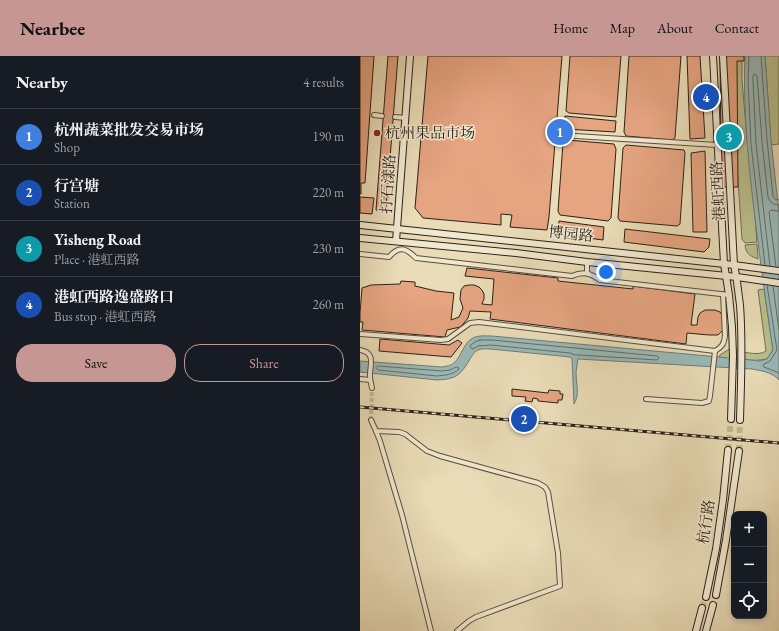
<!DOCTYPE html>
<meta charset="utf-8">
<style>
:root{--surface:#171b24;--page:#20242c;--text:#f1f3f6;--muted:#9ea1a6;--line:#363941;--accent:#c59692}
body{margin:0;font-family:"EB Garamond","Noto Serif SC",serif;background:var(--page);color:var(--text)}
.controls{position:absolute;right:12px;bottom:12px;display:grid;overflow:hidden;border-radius:8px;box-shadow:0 2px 6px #0003}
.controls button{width:36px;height:36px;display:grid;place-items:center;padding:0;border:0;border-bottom:1px solid var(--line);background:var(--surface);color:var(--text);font:20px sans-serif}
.you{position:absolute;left:246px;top:216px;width:14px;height:14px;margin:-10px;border:3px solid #fff;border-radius:50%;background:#1a73e8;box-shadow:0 0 0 6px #1a73e833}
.badge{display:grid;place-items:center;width:26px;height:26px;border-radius:50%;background:var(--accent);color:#fff;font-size:13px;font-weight:700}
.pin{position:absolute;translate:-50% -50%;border:2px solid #fff;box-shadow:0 1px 4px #0006}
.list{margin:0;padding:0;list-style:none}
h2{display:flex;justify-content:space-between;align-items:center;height:52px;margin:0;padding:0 16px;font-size:17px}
h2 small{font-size:13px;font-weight:400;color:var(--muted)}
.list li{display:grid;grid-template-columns:26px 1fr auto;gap:12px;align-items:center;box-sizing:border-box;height:56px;padding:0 16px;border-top:1px solid var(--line)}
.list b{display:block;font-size:15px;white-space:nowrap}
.list p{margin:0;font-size:13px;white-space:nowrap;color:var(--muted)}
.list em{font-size:13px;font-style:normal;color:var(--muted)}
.actions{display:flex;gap:8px;padding:12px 16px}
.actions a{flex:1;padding:9px 0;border:1px solid var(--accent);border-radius:16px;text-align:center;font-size:14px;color:var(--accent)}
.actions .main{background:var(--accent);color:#111}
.icon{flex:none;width:22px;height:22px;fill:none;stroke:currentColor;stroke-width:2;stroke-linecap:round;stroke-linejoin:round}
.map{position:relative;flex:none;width:419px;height:575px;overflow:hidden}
header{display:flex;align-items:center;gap:24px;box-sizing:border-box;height:56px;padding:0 20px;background:var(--accent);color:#111}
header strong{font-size:19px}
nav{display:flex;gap:22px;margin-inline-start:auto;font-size:14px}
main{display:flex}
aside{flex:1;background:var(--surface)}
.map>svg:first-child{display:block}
.green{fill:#b9c08d;stroke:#727052}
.water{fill:#9ab9b8;stroke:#6e7c77}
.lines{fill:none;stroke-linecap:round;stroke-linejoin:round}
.shore{stroke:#626d67;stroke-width:1}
.building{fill:#e6a481;stroke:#2b2116}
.street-tunnel{stroke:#c3b797;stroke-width:4;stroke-dasharray:4 2;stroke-linecap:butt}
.secondary-tunnel{stroke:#c3b797;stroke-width:6;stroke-dasharray:6 3;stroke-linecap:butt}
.street-casing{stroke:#5a503e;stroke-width:6}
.secondary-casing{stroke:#2b2116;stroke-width:8}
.street{stroke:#f1e8d0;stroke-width:4}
.secondary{stroke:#f1e8d0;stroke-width:6}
.rail-casing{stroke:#2b2116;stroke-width:3}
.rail{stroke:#f1e8d0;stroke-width:1.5;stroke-dasharray:4.5;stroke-linecap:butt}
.poi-dot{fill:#8f2418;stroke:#f1e8d0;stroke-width:1.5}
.labels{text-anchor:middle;stroke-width:3;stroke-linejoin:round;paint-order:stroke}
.poi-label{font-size:15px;fill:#2b2116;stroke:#f1e8d0;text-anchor:start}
.street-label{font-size:15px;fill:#2b2116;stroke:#f1e8d0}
</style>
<header>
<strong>Nearbee</strong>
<nav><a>Home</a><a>Map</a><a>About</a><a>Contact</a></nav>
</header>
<main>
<aside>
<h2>Nearby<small>4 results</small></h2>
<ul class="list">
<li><span class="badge" style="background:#3f7fe0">1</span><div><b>杭州蔬菜批发交易市场</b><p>Shop</p></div><em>190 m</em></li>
<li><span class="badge" style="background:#1a4fb4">2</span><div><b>行宫塘</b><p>Station</p></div><em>220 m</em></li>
<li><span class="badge" style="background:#0f9aa8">3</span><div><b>Yisheng Road</b><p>Place · 港虹西路</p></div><em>230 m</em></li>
<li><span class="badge" style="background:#1a4fb4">4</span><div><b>港虹西路逸盛路口</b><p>Bus stop · 港虹西路</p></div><em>260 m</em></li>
</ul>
<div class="actions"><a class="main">Save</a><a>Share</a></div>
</aside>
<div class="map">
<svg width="419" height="575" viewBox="0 0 419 575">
<rect width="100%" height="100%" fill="#e9dcb7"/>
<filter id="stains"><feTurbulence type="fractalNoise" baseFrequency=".005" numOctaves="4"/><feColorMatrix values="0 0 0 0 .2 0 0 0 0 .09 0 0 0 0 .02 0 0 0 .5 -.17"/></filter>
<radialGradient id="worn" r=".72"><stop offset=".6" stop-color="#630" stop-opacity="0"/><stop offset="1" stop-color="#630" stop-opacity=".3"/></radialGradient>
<!-- green -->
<g class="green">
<polygon points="376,0 382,0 382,24 387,83 389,87 397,186 385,187 382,183 374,66 373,37 377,20"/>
<polygon points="405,0 419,0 419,88 411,89"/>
<path d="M397,188L398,203C390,200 386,198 385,189Z"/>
<path d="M404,233L413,294L407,303C391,306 375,303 359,302L360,299L371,292C379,295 398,301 406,295L398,234Z"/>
</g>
<!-- water -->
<path class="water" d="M385,0H405L411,84L419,157V324C412,316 402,315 392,313L218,303C217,307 217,311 216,316C216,327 220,338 214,348L212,302L210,301L131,293C127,293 122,292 118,294C115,295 112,300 110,303C100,320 96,323 77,324L0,316V305L82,311C86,310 91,310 94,307C102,300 103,287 113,282C119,279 126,280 132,280L391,304L399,305L407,303L413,294C405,241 398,189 392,137C387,91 383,46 385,0Z"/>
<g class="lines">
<!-- shore -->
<g class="shore">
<polyline points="389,0 388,23 391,88 405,209"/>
<polyline points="401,0 407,84 413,140 415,143 419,144"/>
<path d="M410,210L396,88L393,23V19L395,18L397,20L402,85L408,141C410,146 413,149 419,149"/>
<polyline points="416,211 409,156 411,154 419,155"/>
<polyline points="407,229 417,294 410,305 404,308 403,310 404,311 417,316 419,318"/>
<polyline points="413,230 419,274"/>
<path d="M120,284H132L297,300L299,302L297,304L219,299H215L210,297L131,289L118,290L113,293L111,292L110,290C113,287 116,285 120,284Z"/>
<path d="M18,310L82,315L90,314L96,311H98L99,313C93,319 85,319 77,320L18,314L16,312Z"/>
</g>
</g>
<!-- building -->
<g class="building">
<polygon points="0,0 14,0 5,127 1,127 1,138 0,138"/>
<polygon points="28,0 38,0 26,154 22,155 16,154"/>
<polygon points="68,0 202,0 189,161 187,174 150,171 152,159 141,158 141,169 63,162 55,152"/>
<polygon points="210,0 261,0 256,61 209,57 206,55"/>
<polygon points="269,0 321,0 315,82 312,84 266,80 264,76"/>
<polygon points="327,0 340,0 345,82 330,83"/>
<polygon points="360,0 384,0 384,5 377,5 378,131 359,131 361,98"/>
<polygon points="205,60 256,65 255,76 205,73"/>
<polygon points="207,84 254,88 256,93 251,162 248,165 200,159 198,155 203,87"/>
<polygon points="266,89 324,94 325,97 320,168 317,170 260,165 258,162 263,92"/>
<polygon points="345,95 347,176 333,176 331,97"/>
<polygon points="0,141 14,142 12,158 0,157"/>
<polygon points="199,165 244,171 243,184 198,178"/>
<polygon points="265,173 350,183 349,191 344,196 264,186"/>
<polygon points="107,212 198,222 198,225 273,233 273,230 335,238 331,269 337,269 338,261 340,257 345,254 355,254 360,256 363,260 364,269 363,274 358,279 349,279 327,277 326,288 130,263 131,256 110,255 108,262 104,267 100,271 87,274 85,281 2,274 3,266 0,266 0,257 2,232 11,229 40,228 41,225 55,226 55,230 76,235 94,237 91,264 99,261 103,252 100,243 101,234 104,230 109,229 114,229 119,231 122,234 124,238 124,243 122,248 132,249 134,223 105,220"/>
<polygon points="20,283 89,289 98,284 102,287 91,301 19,295"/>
<polygon points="152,333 188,337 189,334 200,335 200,338 203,338 202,344 198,344 198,347 178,345 178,343 173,342 172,346 165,345 166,341 152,340"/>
</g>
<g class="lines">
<!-- street-tunnel -->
<g class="street-tunnel">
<polyline points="22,60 35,61"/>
<polyline points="11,364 12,332"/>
</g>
<!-- secondary-tunnel -->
<g class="secondary-tunnel">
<polyline points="368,394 371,363"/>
<polyline points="379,395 380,364"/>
<polyline points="342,552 346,541"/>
</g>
<defs>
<g id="street">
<polyline points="14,59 22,60"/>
<polyline points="35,61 46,62"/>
<polyline points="200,79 357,89"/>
<path d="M0,198L29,201C39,189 46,192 56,202L212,220C223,215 230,217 240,224L369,239"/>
<polyline points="227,217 227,206"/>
<path d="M0,278L81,284L88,283L110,267L119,266L355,295C362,291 364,288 365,280L363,238"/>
<path d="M0,294C16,297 10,308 10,319C10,324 11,328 12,332"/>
<polyline points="0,323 10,324"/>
<polyline points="286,343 342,347 349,345 350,340 355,295"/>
<polyline points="11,364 16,375 39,376 45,378 67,395 80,400 178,427 185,431 188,436 198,497 200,530 116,561 109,565 97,575"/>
<polyline points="16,375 20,385 42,459 71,575"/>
</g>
<g id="secondary">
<polyline points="353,0 364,208 366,220 369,239 372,271 373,300 371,363"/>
<path d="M363,0L374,209C377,222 378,235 380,249C383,287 381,325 380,364"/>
<polyline points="0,169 374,209 419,215"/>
<polyline points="0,182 156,197 227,206 377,221 419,227"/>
<polyline points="36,185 50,0"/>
<polyline points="356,539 366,484 379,395"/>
<polyline points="346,541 356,493 363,444 368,394"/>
<polyline points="336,575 342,552"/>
<polyline points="346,575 353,549"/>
</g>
</defs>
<!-- street casing -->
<use href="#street" class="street-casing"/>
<!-- secondary casing -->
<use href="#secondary" class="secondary-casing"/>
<!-- street -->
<use href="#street" class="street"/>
<!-- secondary -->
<use href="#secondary" class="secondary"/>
<defs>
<polyline id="rail" points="0,351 419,387"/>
</defs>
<!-- rail casing -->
<use href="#rail" class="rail-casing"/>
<!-- rail -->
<use href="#rail" class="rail"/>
</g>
<!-- markers -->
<circle class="poi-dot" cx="17" cy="77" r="4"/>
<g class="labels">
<!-- poi labels -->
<g class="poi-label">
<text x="25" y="82">杭州果品市场</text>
</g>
<!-- street labels -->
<g class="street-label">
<text transform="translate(28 128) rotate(-86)" y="5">打石漾路</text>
<text transform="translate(358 135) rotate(-93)" y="5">港虹西路</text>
<text transform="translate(211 178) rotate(6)" y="5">博园路</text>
<text transform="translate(346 466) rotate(-81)" y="5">杭行路</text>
</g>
</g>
<rect width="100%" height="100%" filter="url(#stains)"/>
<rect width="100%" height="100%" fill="url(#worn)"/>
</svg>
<div class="controls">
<button>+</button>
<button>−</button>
<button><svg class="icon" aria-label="locate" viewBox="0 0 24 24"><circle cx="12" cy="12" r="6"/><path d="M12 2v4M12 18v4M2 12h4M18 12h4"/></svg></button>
</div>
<div class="you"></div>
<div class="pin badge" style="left:200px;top:76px;background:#3f7fe0">1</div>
<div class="pin badge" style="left:164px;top:363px;background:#1a4fb4">2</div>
<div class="pin badge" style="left:369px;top:81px;background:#0f9aa8">3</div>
<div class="pin badge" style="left:346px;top:41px;background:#1a4fb4">4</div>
</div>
</main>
